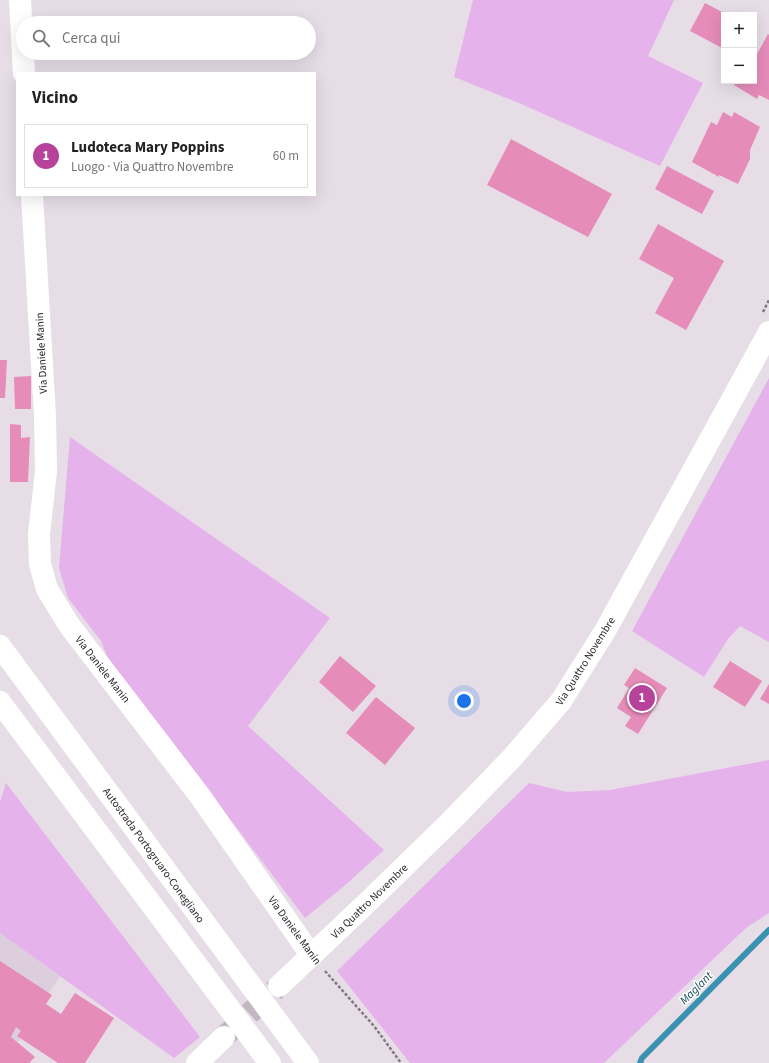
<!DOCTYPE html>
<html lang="it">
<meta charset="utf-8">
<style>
:root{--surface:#fff;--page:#f6f6f6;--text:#222;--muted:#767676;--line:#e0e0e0;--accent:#b74299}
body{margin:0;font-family:"Source Sans 3",sans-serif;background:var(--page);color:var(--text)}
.controls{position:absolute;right:12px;top:12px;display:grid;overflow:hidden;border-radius:0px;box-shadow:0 4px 16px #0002}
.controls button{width:36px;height:36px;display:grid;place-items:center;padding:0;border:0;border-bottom:1px solid var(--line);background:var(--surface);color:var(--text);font:20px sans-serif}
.you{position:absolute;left:464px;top:701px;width:14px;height:14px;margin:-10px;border:3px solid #fff;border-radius:50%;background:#1a73e8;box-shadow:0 0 0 6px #1a73e833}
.badge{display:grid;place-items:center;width:26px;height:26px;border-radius:50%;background:var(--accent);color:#fff;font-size:13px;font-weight:700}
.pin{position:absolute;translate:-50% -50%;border:2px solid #fff;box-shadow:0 1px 4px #0006}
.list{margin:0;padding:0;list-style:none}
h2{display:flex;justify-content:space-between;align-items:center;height:52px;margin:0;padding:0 16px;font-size:17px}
h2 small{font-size:13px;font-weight:400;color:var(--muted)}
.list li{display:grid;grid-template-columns:26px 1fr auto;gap:12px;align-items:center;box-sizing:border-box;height:64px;margin:0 8px 8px;padding:0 8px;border:1px solid var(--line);border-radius:0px}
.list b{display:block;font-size:15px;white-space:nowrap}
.list p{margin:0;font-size:13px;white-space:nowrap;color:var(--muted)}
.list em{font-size:13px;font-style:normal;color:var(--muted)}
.icon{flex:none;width:22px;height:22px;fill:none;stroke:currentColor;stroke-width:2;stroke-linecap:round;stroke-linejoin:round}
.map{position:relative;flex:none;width:769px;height:1063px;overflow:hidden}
.search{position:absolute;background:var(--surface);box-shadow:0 4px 16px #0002;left:16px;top:16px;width:300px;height:44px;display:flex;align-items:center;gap:10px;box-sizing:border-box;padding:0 14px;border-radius:22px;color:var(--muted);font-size:15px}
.panel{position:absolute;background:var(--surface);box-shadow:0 4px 16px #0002;left:16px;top:72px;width:300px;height:124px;border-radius:0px}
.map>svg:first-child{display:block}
.built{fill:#ddcede}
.green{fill:#e6b2eb}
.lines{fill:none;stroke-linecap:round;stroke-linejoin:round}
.stream{stroke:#3a92b0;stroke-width:6}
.building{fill:#e68cb9}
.secondary-tunnel{stroke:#c1b8c1;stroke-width:22;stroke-dasharray:22 11;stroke-linecap:butt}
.path{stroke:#7f7980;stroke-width:2.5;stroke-dasharray:3 2;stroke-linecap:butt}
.minor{stroke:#fff;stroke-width:22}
.secondary{stroke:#fff;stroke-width:22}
.motorway{stroke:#fff;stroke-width:22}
.labels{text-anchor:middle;stroke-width:3;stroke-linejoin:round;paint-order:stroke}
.street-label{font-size:11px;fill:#29262a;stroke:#fff}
.water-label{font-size:12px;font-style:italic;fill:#174b5c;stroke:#fff}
</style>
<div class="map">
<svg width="769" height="1063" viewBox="0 0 769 1063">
<rect width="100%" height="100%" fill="#e7dde7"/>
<!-- built -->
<polygon class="built" points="0,933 60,976 5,1063 0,1063"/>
<!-- green -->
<g class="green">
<polygon points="473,0 674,0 648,56 703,83 660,166 519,103 454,77"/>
<polygon points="769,378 769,642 740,626 728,639 704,677 632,631"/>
<polygon points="70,437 330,618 248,726 384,850 343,887 305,918 236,827 110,664 101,641 68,598 59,568"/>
<polygon points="769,760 769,913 746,928 604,1063 410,1063 337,971 529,783 567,792 610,790"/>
<polygon points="6,783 200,1037 174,1058 0,933 0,802"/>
</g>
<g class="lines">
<!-- stream -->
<polyline class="stream" points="640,1063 642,1058 769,930"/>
</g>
<!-- building -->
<g class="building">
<polygon points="705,3 728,15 724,15 724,49 690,31"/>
<polygon points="768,34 769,35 769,100 759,95 757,99 734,85 736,81 754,81 754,52 757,54"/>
<polygon points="723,112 732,117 734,112 760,127 750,150 750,159 738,184 719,175 719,177 692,162 711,122 717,125"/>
<polygon points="511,139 612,194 588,237 487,185"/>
<polygon points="667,166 714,191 702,214 655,189"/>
<polygon points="658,224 724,261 686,330 655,313 674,278 639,259"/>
<polygon points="0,360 7,360 5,398 0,398"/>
<polygon points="31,376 31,409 15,409 14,377"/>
<polygon points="10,424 21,425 21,438 30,437 28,482 10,482"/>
<polygon points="340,656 376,686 353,712 319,682"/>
<polygon points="730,661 762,681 745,707 713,687"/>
<polygon points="635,668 667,688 638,734 625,726 631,717 617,708 629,688 624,685"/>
<polygon points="769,684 769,704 760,699"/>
<polygon points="376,697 415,728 385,765 346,733"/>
<polygon points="0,961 52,995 46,1004 61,1014 75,993 114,1018 85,1063 58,1063 17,1036 21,1031 16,1027 11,1037 35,1057 30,1062 31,1063 0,1063"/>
</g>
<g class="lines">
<!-- secondary-tunnel -->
<polyline class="secondary-tunnel" points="225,1036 276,989"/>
<!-- path -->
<g class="path">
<polyline points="763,312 769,300"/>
<polyline points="325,971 374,1026 401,1063"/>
</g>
<!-- minor -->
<g class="minor">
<polyline points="20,0 24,73"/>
<polyline points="32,195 45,416 46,471 39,534 40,564 47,589 69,625 200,796 311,955"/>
</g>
<!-- secondary -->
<g class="secondary">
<polyline points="279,986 372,898 453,819 511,759 561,701 605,631 769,332"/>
<polyline points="197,1063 224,1037"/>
</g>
<!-- motorway -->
<g class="motorway">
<polyline points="0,646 308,1063"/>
<polyline points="0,702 270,1063"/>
</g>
</g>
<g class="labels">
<!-- street labels -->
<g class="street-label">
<text transform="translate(41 353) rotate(-93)" y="4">Via Daniele Manin</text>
<text transform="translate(585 661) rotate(-58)" y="4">Via Quattro Novembre</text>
<text transform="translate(103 669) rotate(52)" y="4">Via Daniele Manin</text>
<text transform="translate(154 855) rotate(54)" y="4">Autostrada Portogruaro-Conegliano</text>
<text transform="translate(369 901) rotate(-44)" y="4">Via Quattro Novembre</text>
<text transform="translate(295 930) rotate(54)" y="4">Via Daniele Manin</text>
</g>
<!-- water labels -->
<g class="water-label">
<text transform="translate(696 988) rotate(-45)" y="4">Maglant</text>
</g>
</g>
</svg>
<div class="controls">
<button>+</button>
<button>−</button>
</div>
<div class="you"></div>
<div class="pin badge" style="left:642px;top:698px">1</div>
<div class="search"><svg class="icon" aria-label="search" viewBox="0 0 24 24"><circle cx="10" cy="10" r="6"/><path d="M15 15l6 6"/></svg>Cerca qui</div>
<section class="panel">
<h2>Vicino<small></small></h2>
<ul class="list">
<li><span class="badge">1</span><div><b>Ludoteca Mary Poppins</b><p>Luogo · Via Quattro Novembre</p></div><em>60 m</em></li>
</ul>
</section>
</div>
